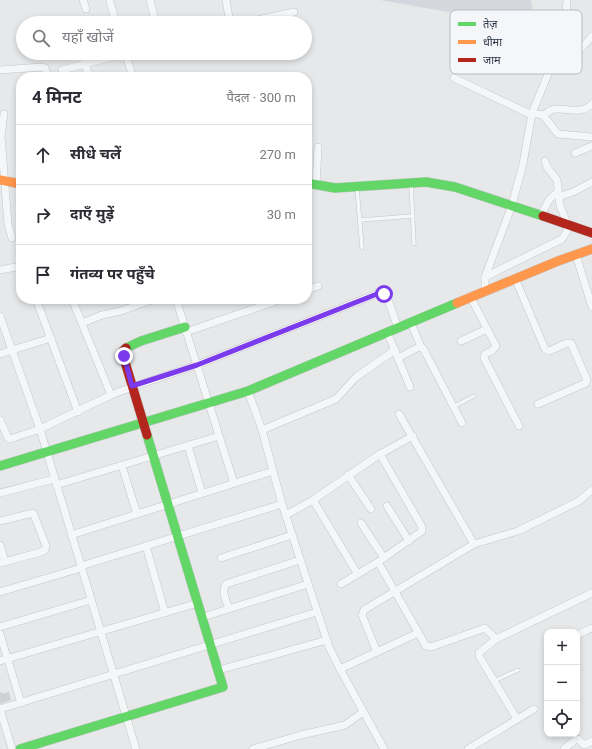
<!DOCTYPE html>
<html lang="hi">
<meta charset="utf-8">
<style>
:root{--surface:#fff;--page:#f7f7f7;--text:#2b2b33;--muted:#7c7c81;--line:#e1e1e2}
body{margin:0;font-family:Roboto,"Noto Sans Devanagari",sans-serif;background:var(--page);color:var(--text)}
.controls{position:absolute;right:12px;bottom:12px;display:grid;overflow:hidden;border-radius:8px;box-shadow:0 2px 6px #0003}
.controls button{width:36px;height:36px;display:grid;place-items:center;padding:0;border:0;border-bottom:1px solid var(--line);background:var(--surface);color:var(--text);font:20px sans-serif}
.stop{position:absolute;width:12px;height:12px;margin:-9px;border:3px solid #7c3aed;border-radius:50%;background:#fff}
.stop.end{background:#7c3aed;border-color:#fff;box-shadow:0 1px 4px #0008}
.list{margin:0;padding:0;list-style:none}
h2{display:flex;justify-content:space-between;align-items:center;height:52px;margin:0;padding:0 16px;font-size:17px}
h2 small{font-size:13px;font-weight:400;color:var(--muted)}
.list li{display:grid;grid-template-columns:26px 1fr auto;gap:12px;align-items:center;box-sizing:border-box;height:60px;padding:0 16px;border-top:1px solid var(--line)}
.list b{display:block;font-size:15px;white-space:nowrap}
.list em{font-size:13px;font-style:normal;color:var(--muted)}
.icon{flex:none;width:22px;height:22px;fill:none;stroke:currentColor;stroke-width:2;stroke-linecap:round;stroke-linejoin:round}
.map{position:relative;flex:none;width:592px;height:749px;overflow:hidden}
.search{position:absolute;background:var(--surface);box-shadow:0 2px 6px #0003;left:16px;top:16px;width:296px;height:44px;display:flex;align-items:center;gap:10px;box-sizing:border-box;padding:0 14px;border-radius:22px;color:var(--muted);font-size:15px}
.panel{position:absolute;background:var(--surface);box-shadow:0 2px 6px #0003;left:16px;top:72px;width:296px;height:232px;border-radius:16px}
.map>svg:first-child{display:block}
.built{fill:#d4d7dd}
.building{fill:#ced0d3}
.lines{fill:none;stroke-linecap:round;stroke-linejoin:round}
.lane-casing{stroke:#c4c6c8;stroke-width:4.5}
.street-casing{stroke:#c4c6c8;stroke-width:8}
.fast-casing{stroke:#c4c6c8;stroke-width:10}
.slow-casing{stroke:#c4c6c8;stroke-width:10}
.jam-casing{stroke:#c4c6c8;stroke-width:10}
.lane{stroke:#f5f6f7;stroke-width:3.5}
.street{stroke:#f5f6f7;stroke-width:7}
.fast{stroke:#63d668;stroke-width:9}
.slow{stroke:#ff974d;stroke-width:9}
.jam{stroke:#b3261e;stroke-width:9}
.route{stroke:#7c3aed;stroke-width:5}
.key{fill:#f4f6f9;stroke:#b8bcc3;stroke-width:1}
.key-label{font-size:11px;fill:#2b3445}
</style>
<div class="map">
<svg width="592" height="749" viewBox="0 0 592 749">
<rect width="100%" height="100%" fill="#e6e8ea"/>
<!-- built -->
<polygon class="built" points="380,0 531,0 535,27"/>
<!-- building -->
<polygon class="building" points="2,692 2,694 9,692 11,700 0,704 0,693"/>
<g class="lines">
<defs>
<g id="lane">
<polyline points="411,184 414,244"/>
<polyline points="357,188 362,248"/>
<polyline points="360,220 413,216"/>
<polyline points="453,407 474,396"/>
<polyline points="494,681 518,670"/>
</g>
<g id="street">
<polyline points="83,0 86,9"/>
<polyline points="150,0 156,23"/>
<polyline points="226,0 230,23"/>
<polyline points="110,2 116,23"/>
<polyline points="243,23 294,12"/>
<path d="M559,47C578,57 580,50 592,36"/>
<polyline points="82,53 89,77"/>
<polyline points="125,53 133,77"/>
<polyline points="0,70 42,67 45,68 48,77"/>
<polyline points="62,70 126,53"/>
<polyline points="454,78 532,115"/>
<path d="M532,113L543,115C547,113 551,109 555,109C568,108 581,115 592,104"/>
<polyline points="4,114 1,136 8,224 12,238"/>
<polyline points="543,115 558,134 592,137"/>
<polyline points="575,153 592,146"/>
<polyline points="316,185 318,147"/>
<polyline points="558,197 573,192 592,182"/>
<polyline points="541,215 549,200 558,191"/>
<polyline points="576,255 592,307"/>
<polyline points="0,270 21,266"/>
<polyline points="485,277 562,239 567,231 568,225 560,206 557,180 547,167 545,161"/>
<polyline points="515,278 545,349 549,351 567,343 571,343 587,380 586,383 538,404"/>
<polyline points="307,290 318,286"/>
<polyline points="485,290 485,277 512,205 523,164 532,113 565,33 567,0"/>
<polyline points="470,296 496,346 492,351 485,354 484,358 519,426"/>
<polyline points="36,299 78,412"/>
<polyline points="72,299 111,395"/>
<polyline points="176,299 234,483"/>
<polyline points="0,316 40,429 136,749"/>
<polyline points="82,323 102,315 121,311 154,299"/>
<polyline points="411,323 421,347"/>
<polyline points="186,332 282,299"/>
<polyline points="387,332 410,387"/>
<polyline points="461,341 487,329"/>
<polyline points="0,354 51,338"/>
<polyline points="398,358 419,347 423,348 462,423"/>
<polyline points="248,391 262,430 282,504 329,647 340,669 384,749"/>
<polyline points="399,414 474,544"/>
<polyline points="0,420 8,438 10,439 40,429 111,395 132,387 197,365 379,293 384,294 387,297 398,328"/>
<polyline points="262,430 336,399 356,377 395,350"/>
<polyline points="188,446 202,493"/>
<polyline points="122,466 137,514"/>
<polyline points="348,475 371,509"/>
<polyline points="56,485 219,436"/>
<polyline points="0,493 54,479"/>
<polyline points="313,500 357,573"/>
<polyline points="387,506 409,541"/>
<polyline points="286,515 313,500 380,454 413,436"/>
<polyline points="0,521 33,513 34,515 46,546 45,550 41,552 0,563"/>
<polyline points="361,523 384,558"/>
<polyline points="71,535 273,471"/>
<polyline points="0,545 5,562"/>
<polyline points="146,546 165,613"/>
<polyline points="221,558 292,535"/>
<polyline points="378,562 426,646 431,647 485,628 496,639"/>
<polyline points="81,566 282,504"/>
<polyline points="341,584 378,562 422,531 422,527 380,454"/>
<polyline points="0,592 81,568"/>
<path d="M229,608C226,601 221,591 226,584L300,560"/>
<polyline points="203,617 308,584"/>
<polyline points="0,627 91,600"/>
<polyline points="0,634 21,703"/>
<polyline points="577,635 592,628"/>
<polyline points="377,652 362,615 364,610 474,544 518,531 579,501 592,490"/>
<polyline points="0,661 198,603"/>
<polyline points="340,669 418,633"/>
<polyline points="219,670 327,640"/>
<polyline points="517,719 479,656 479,653 496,639 592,593"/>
<polyline points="12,749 0,709 317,612"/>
<polyline points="253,749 301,735 345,725 363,712"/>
<polyline points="468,749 534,709"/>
<polyline points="564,749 576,739 578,739 584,745 592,741"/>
</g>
<g id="fast">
<polyline points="307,183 335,188 426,182 455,187 543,216"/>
<polyline points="126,348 141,341 185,327"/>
<polyline points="0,466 248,391 457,303"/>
<polyline points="20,749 223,687 147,435"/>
</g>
<g id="slow">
<polyline points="0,180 21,184"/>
<polyline points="457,303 558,261 592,249"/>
</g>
<g id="jam">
<polyline points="543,216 592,233"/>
<polyline points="126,348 122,352 147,435"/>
</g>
</defs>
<!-- lane casing -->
<use href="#lane" class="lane-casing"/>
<!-- street casing -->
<use href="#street" class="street-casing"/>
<!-- fast casing -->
<use href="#fast" class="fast-casing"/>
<!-- slow casing -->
<use href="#slow" class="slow-casing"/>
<!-- jam casing -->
<use href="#jam" class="jam-casing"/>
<!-- lane -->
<use href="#lane" class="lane"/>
<!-- street -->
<use href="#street" class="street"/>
<!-- fast -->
<use href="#fast" class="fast"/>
<!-- slow -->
<use href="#slow" class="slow"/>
<!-- jam -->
<use href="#jam" class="jam"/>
</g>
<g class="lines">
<!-- route -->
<polyline class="route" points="124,356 132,386 197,365 377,294 384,294"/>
</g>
<!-- legend -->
<rect x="450" y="10" width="132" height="64" rx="6" class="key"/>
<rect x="458" y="22" width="18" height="4" fill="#63d668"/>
<rect x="458" y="40" width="18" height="4" fill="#ff974d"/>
<rect x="458" y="58" width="18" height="4" fill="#b3261e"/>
<g class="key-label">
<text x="483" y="28">तेज़</text>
<text x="483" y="46">धीमा</text>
<text x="483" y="64">जाम</text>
</g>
</svg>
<div class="controls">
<button>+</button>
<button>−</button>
<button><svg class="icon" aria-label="locate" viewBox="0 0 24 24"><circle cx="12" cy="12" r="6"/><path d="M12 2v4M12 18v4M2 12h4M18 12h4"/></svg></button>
</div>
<div class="stop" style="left:384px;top:294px"></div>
<div class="stop end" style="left:124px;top:356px"></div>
<div class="search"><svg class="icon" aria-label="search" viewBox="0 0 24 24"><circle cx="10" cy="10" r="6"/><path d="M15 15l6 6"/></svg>यहाँ खोजें</div>
<section class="panel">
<h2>4 मिनट<small>पैदल · 300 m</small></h2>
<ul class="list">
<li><svg class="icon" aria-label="ahead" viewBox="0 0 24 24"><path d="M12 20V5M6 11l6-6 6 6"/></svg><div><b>सीधे चलें</b></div><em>270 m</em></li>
<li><svg class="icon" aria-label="right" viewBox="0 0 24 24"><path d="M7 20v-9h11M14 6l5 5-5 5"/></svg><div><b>दाएँ मुड़ें</b></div><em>30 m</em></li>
<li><svg class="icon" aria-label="arrive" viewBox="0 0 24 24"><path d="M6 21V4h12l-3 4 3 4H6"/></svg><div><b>गंतव्य पर पहुँचे</b></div></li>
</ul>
</section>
</div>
